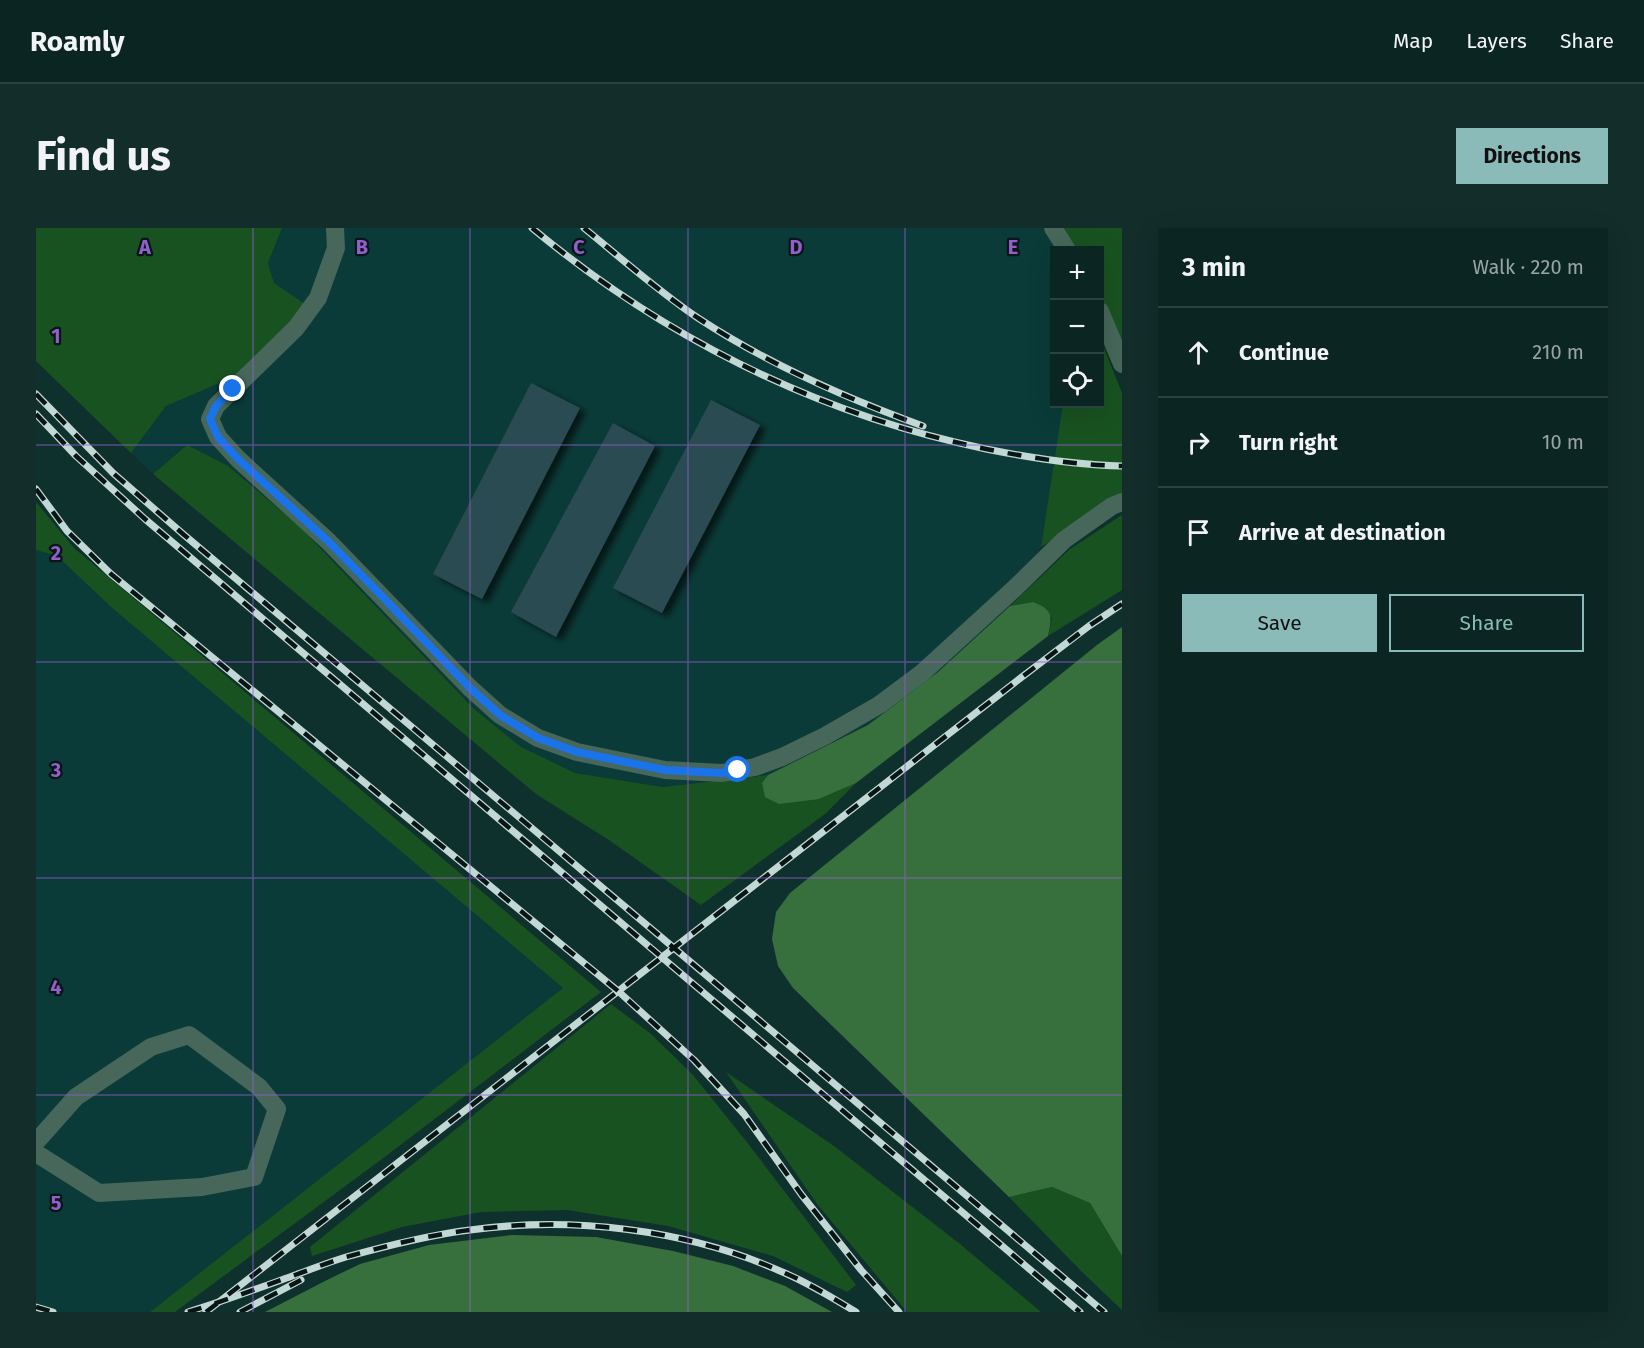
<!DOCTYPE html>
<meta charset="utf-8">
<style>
:root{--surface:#0a2522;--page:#132d2a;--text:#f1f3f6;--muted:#99a5a5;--line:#2a4240;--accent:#8bbbb9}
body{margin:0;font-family:"Fira Sans",sans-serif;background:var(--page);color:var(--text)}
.controls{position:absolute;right:18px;top:18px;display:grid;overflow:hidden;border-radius:0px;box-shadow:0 6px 24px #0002}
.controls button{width:54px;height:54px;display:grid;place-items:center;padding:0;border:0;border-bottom:2px solid var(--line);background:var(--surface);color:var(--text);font:30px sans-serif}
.stop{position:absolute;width:18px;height:18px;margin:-14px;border:4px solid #1a73e8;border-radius:50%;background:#fff}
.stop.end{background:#1a73e8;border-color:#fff;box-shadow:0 2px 6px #0008}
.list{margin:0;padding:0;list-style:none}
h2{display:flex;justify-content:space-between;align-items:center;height:78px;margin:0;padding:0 24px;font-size:26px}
h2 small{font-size:20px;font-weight:400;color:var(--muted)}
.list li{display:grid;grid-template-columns:39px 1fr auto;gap:18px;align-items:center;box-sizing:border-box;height:90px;padding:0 24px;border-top:2px solid var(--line)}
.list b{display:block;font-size:22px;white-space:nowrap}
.list em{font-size:20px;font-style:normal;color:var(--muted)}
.actions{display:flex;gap:12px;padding:18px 24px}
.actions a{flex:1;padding:14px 0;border:2px solid var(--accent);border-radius:0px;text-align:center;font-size:21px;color:var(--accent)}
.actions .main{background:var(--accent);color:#111}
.icon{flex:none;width:33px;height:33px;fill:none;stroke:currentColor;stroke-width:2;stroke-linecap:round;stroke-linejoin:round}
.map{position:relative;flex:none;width:1086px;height:1084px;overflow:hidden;border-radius:0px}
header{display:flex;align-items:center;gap:36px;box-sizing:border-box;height:84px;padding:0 30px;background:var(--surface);border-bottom:2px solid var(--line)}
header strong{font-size:28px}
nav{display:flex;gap:33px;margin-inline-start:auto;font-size:21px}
.intro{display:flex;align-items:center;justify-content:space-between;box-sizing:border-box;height:144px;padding:0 36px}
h1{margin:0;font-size:42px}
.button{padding:15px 27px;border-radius:0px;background:var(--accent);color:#111;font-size:21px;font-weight:700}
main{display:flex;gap:36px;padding:0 36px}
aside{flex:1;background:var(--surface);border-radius:0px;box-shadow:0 6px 24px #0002}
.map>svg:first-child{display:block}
.built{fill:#0a3b38}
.green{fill:#195221}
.forest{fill:#38703d}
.building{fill:#2a4c51;filter:url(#shadow)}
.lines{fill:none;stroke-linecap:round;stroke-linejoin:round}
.minor{stroke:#466759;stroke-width:18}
.rail-casing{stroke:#c2d8d5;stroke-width:7}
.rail{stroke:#081615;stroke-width:4.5;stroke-dasharray:14;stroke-linecap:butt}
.route{stroke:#1a73e8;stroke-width:8}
.grid{fill:none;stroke:#945ecc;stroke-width:1.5;stroke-opacity:0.55}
.grid-label{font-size:20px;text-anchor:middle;font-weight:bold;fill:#945ecc;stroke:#081615;stroke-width:4.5;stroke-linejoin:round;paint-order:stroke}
</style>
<header>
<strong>Roamly</strong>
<nav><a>Map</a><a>Layers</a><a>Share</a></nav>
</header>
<div class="intro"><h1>Find us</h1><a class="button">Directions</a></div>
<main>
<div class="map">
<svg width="1086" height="1084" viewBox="0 0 1086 1084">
<defs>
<filter id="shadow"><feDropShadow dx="6" dy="4" stdDeviation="3" flood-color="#0009"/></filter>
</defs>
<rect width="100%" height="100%" fill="#0e312e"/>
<!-- built -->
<g class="built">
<polygon points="246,0 1023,0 1039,22 1018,22 1018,176 1027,176 1005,319 974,378 902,444 832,497 732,547 627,559 539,545 485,519 437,480 265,300 151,217 117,246 95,225 130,178 214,142 238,55 232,35"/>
<polygon points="0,322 21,328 75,379 527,760 114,1084 0,1084"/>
</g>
<!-- green -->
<g class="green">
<polygon points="0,0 246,0 232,35 238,55 269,76 214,142 130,178 95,225 0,133"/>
<polygon points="1023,0 1086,0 1086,119 1064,68 1064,22 1039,22"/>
<polygon points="1064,110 1086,165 1086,266 1005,319 1027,176 1064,176"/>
<polygon points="151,217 192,238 265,300 437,480 485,519 539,545 627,559 732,547 726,555 783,571 820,555 789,586 665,677 573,612 500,566 117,246"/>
<polygon points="0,274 38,320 565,764 350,928 139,1084 114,1084 527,760 75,379 21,328 0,322"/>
<polygon points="1086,287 1086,362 1012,408 1016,390 997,374 974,378 1034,321"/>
<polygon points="575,776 615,806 657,847 710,913 820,1057 811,1064 737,1028 632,998 531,982 445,984 366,999 276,1028 274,1019"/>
<polygon points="690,844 798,918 924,1016 1005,1084 871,1084 781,976"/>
<polygon points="1016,959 1054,975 1086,1028 1086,1082 1046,1044 973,969"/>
</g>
<!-- forest -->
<g class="forest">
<path d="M997,374C1018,382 1016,389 1012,408L820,555L783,571L743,576L729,569L726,555L732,547L832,497L902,444L974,378Z"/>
<polygon points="1086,399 1086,1028 1054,975 1016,959 973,969 757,760 742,738 736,711 740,684 754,665 1061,417"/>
<polygon points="476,1007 560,1009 637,1023 697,1038 749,1058 796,1084 229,1084 291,1052 324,1036 393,1017"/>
</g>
<!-- building -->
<g class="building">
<polygon points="495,155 544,180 446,371 397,346"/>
<polygon points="675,172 724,197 626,385 577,360"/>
<polygon points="577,195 619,218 520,409 475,384"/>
</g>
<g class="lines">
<!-- minor -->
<g class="minor">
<polyline points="299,0 300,20 282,70 260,100 180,178 174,191 182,209 202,231 293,314 434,460 464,487 502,510 541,524 629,542 686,545 719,539 746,529 789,508 843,477 886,445 978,361 1028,312 1076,278 1086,274"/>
<polyline points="1017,0 1031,22"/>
<polyline points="1064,83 1086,136"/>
<polyline points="0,914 40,869 115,819 153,807 223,859 241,881 218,949 166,959 63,965 0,925"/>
</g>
<defs>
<g id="rail">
<path d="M496,0C629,110 781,186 950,221C995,230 1040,237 1086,238"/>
<path d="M548,0C585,30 622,63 662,90C732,136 809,170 887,198"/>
<polyline points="0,166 77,245 147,306 638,720 1068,1084"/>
<polyline points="0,186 40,228 109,291 1044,1084"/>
<polyline points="0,261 31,303 75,346 582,763 658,832 708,886 765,966 825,1042 863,1084"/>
<polyline points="0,1079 17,1084"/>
<path d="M152,1084C188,1073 223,1060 259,1047C276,1041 293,1034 310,1029C350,1018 392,1007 434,1002C535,988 650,1001 744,1043C771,1054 795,1069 820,1084"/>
<polyline points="170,1084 982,452 1053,398 1086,376"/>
<polyline points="204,1084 265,1052"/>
</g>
</defs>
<!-- rail casing -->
<use href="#rail" class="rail-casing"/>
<!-- rail -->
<use href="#rail" class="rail"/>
</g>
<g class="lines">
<!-- route -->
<polyline class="route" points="197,161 180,178 174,191 182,209 202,231 293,314 340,362 434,460 464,487 502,510 541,524 629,542 686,545 702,542"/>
</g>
<!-- grid -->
<path class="grid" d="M217,0V1084M434,0V1084M652,0V1084M869,0V1084M0,217H1086M0,434H1086M0,650H1086M0,867H1086"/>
<g class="grid-label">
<text x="109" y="26">A</text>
<text x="326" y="26">B</text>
<text x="543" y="26">C</text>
<text x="760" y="26">D</text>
<text x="977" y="26">E</text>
<text x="20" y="115">1</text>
<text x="20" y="332">2</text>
<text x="20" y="549">3</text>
<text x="20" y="766">4</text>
<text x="20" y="982">5</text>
</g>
</svg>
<div class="controls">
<button>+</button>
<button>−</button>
<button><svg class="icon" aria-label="locate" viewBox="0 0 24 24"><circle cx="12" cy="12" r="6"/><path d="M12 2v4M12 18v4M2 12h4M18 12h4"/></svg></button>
</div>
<div class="stop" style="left:702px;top:542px"></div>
<div class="stop end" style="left:197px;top:161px"></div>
</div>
<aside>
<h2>3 min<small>Walk · 220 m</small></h2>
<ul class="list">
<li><svg class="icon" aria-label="ahead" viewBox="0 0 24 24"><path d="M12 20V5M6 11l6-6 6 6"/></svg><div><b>Continue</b></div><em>210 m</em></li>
<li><svg class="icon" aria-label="right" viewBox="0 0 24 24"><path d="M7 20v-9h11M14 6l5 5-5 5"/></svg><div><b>Turn right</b></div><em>10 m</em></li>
<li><svg class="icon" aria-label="arrive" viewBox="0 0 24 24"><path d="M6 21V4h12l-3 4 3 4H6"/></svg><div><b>Arrive at destination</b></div></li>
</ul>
<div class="actions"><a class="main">Save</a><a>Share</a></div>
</aside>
</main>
